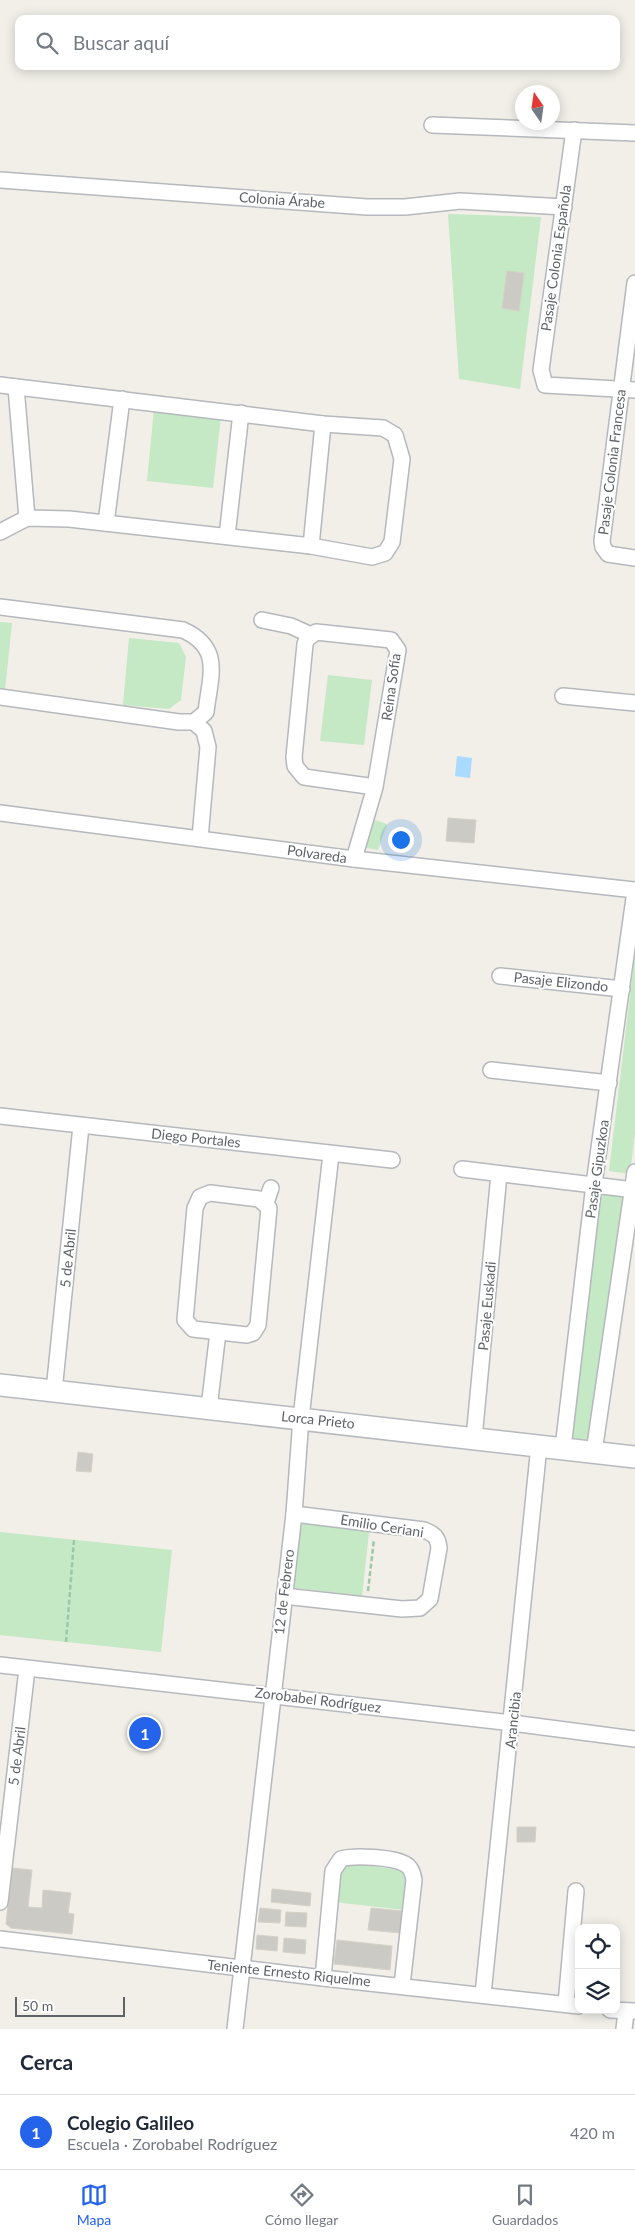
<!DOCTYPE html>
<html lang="es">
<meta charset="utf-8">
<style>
:root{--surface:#fff;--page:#f6f6f7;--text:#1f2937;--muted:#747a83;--line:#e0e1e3;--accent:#2563eb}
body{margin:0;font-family:Lato,sans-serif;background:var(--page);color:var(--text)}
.controls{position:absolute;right:15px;bottom:15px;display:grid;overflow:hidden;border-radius:10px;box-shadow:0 2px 12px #0003}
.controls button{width:45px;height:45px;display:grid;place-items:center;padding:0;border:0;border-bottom:1px solid var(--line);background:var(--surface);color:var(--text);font:25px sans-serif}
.compass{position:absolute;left:515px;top:85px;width:45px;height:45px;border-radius:50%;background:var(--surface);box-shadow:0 2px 12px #0003;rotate:347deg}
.scale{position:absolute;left:15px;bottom:12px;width:110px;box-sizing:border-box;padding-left:5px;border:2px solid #5f6368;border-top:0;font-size:14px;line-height:18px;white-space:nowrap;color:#5f6368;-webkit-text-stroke:4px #fff;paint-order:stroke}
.you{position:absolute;left:400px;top:839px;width:18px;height:18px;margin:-12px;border:4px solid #fff;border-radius:50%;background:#1a73e8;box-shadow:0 0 0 8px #1a73e833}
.badge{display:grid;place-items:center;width:32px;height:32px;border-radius:50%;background:var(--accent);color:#fff;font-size:16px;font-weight:700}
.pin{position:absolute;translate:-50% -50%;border:2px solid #fff;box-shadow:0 1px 5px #0006}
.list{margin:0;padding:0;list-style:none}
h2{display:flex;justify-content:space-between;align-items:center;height:65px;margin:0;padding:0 20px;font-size:21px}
h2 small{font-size:16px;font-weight:400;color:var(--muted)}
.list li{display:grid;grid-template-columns:32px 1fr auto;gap:15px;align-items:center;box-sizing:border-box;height:75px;padding:0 20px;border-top:1px solid var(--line)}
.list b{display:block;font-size:19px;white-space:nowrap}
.list p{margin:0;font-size:16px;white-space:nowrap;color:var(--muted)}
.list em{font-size:16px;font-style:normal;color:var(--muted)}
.icon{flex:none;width:28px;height:28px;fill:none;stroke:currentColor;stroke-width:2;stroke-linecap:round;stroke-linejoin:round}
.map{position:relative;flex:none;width:635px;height:2029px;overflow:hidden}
.search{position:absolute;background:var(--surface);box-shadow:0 2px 12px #0003;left:15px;right:15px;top:15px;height:55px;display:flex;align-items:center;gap:12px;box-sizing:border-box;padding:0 18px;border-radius:10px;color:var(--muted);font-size:19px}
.sheet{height:140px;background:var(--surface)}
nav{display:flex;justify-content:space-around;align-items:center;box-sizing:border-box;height:70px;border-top:1px solid var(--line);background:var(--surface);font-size:14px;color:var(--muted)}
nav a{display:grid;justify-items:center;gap:2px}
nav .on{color:var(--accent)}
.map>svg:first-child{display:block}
.green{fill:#c5e8c5}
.water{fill:#aadaff}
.building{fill:#cccac5;stroke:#d6d1c6}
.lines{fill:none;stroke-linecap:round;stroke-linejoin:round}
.minor-casing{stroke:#b5b8bc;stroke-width:18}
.secondary-casing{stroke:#b6babf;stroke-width:24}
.path{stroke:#9cc7a9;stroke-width:2.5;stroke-dasharray:5 2.5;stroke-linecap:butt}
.minor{stroke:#fff;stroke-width:15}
.secondary{stroke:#fff;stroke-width:21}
.labels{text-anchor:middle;stroke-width:4;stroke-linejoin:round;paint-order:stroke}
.street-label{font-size:14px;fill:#5f6368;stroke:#fff}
</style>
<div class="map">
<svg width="635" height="2029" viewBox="0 0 635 2029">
<rect width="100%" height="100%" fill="#f1efe8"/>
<!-- green -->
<g class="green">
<polygon points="448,214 541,217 520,389 459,379"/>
<polygon points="154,409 221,416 213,488 147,481"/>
<polygon points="0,622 12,623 5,690 0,689"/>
<polygon points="129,638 179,643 186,657 181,700 169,709 123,705"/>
<polygon points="328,675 372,680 364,745 320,741"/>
<polygon points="361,816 387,824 378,850 353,845"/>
<polygon points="635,954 635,1133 630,1174 609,1171"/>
<polygon points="594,1184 633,1190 594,1452 563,1448"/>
<polygon points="298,1522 369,1532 362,1596 289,1587"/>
<polygon points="0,1532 172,1550 161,1652 0,1635"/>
<polygon points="349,1863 403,1870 408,1876 404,1910 334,1902 340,1870"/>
</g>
<!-- water -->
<polygon class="water" points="457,756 472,758 470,778 455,776"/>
<!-- building -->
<g class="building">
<polygon points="507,271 524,273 519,311 502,308"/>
<polygon points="448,818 476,820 474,843 446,841"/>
<polygon points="78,1452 93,1454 91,1472 76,1471"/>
<polygon points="517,1827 536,1827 535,1842 517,1842"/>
<polygon points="12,1868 32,1870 28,1907 42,1908 43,1890 71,1893 68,1913 74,1914 72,1934 11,1928 6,1924"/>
<polygon points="272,1889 311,1893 310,1906 271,1902"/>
<polygon points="260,1908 281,1910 280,1923 258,1922"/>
<polygon points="371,1908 402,1911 400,1933 368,1930"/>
<polygon points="286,1912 307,1913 306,1927 285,1926"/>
<polygon points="257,1935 278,1937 277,1951 256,1949"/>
<polygon points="284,1938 306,1940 305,1954 283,1952"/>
<polygon points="337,1940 392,1946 390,1970 334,1964"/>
</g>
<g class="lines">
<defs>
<g id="minor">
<polyline points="432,125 635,133"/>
<polyline points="574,130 541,370 545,385 635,390"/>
<polyline points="0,180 367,207 405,207 460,201 564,207"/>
<polyline points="635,283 602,541 603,547 608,554 635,558"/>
<polyline points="0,385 323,424 383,428 395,435 402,459 392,542 385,553 372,557 311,546 69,519 27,518 0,532"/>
<polyline points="16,387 27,518"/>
<polyline points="106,523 122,399"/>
<polyline points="227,536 241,413"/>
<polyline points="311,546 323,424"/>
<path d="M0,607L183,630C223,648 210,676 206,712L194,722H179L0,697"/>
<polyline points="262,620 291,626 311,635"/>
<polyline points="563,696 635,703"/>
<polyline points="194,722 204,731 208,747 200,838"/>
<polyline points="0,813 354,859 635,890"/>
<polyline points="354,859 375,787 398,650 391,640 316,632 307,639 305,644 294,757 295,766 304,777 375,787"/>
<polyline points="500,976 622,989"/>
<polyline points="491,1070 609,1083"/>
<polyline points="0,1116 392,1160"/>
<polyline points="462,1169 635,1190"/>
<polygon points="210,1193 259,1199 269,1208 258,1325 253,1333 247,1335 193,1329 185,1320 195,1208 200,1197"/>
<polyline points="266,1203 271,1188"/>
<polyline points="54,1391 81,1126"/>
<polyline points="209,1408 218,1332"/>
<polyline points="474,1438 499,1174"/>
<polyline points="563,1448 594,1184 635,891"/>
<polyline points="594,1452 635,1172"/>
<path d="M284,1596L402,1609L420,1608L430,1599L439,1548C438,1537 434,1534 424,1530L294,1514"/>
<polyline points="0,1665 512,1723 635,1739"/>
<polyline points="0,1902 27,1669"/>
<polyline points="0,1939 323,1978 579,2006"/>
<path d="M323,1978L333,1871L341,1859C354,1855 393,1857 405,1864C411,1867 413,1873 414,1880L402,1985"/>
<polyline points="483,1994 539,1446"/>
<polyline points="566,2004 576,1891"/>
<polyline points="610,2010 635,2011"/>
<polyline points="235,2029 294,1514 301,1418 331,1154"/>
<polyline points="624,2029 626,2012"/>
</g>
<polyline id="secondary" points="0,1385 635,1457"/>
</defs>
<!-- minor casing -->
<use href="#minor" class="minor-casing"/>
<!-- secondary casing -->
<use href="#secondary" class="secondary-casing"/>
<!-- path -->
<g class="path">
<polyline points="368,1591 374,1539"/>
<polyline points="66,1642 74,1540"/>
</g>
<!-- minor -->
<use href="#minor" class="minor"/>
<!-- secondary -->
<use href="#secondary" class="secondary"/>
</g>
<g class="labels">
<!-- street labels -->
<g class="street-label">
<text transform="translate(282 200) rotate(4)" y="5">Colonia Árabe</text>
<text transform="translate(556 258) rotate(-82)" y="5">Pasaje Colonia Española</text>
<text transform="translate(612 462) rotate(-83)" y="5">Pasaje Colonia Francesa</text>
<text transform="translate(391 687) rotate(-82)" y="5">Reina Sofía</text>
<text transform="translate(317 854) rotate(8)" y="5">Polvareda</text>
<text transform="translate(561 982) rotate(6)" y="5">Pasaje Elizondo</text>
<text transform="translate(196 1138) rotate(6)" y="5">Diego Portales</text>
<text transform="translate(597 1169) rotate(-82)" y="5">Pasaje Gipuzkoa</text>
<text transform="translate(68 1258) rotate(-84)" y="5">5 de Abril</text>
<text transform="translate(487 1306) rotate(-85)" y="5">Pasaje Euskadi</text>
<text transform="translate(318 1420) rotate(6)" y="5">Lorca Prieto</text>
<text transform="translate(382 1526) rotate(9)" y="5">Emilio Ceriani</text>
<text transform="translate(284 1592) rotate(-83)" y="5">12 de Febrero</text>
<text transform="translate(318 1700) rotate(7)" y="5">Zorobabel Rodríguez</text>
<text transform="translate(513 1720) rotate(-84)" y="5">Arancibia</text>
<text transform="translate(17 1756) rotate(-83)" y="5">5 de Abril</text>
<text transform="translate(289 1973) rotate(6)" y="5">Teniente Ernesto Riquelme</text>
</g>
</g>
</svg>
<div class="controls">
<button><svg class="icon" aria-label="locate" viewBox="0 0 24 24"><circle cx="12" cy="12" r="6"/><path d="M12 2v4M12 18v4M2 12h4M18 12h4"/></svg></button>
<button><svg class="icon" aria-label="layers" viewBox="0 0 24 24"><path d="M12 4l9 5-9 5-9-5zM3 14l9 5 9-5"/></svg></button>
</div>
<svg class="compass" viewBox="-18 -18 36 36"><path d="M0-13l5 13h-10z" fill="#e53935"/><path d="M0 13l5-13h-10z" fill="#747a83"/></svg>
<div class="scale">50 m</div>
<div class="you"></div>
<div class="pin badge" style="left:145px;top:1733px">1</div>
<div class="search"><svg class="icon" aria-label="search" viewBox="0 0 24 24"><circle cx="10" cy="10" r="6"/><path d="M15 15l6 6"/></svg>Buscar aquí</div>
</div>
<section class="sheet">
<h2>Cerca<small></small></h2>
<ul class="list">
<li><span class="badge">1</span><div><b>Colegio Galileo</b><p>Escuela · Zorobabel Rodríguez</p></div><em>420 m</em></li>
</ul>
</section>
<nav>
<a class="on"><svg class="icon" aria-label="map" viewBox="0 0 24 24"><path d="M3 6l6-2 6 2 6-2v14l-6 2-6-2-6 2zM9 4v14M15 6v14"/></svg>Mapa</a>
<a><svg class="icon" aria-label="directions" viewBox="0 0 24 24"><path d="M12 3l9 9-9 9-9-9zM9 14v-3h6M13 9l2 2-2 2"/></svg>Cómo llegar</a>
<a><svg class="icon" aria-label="saved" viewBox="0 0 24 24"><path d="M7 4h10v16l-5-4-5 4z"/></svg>Guardados</a>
</nav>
